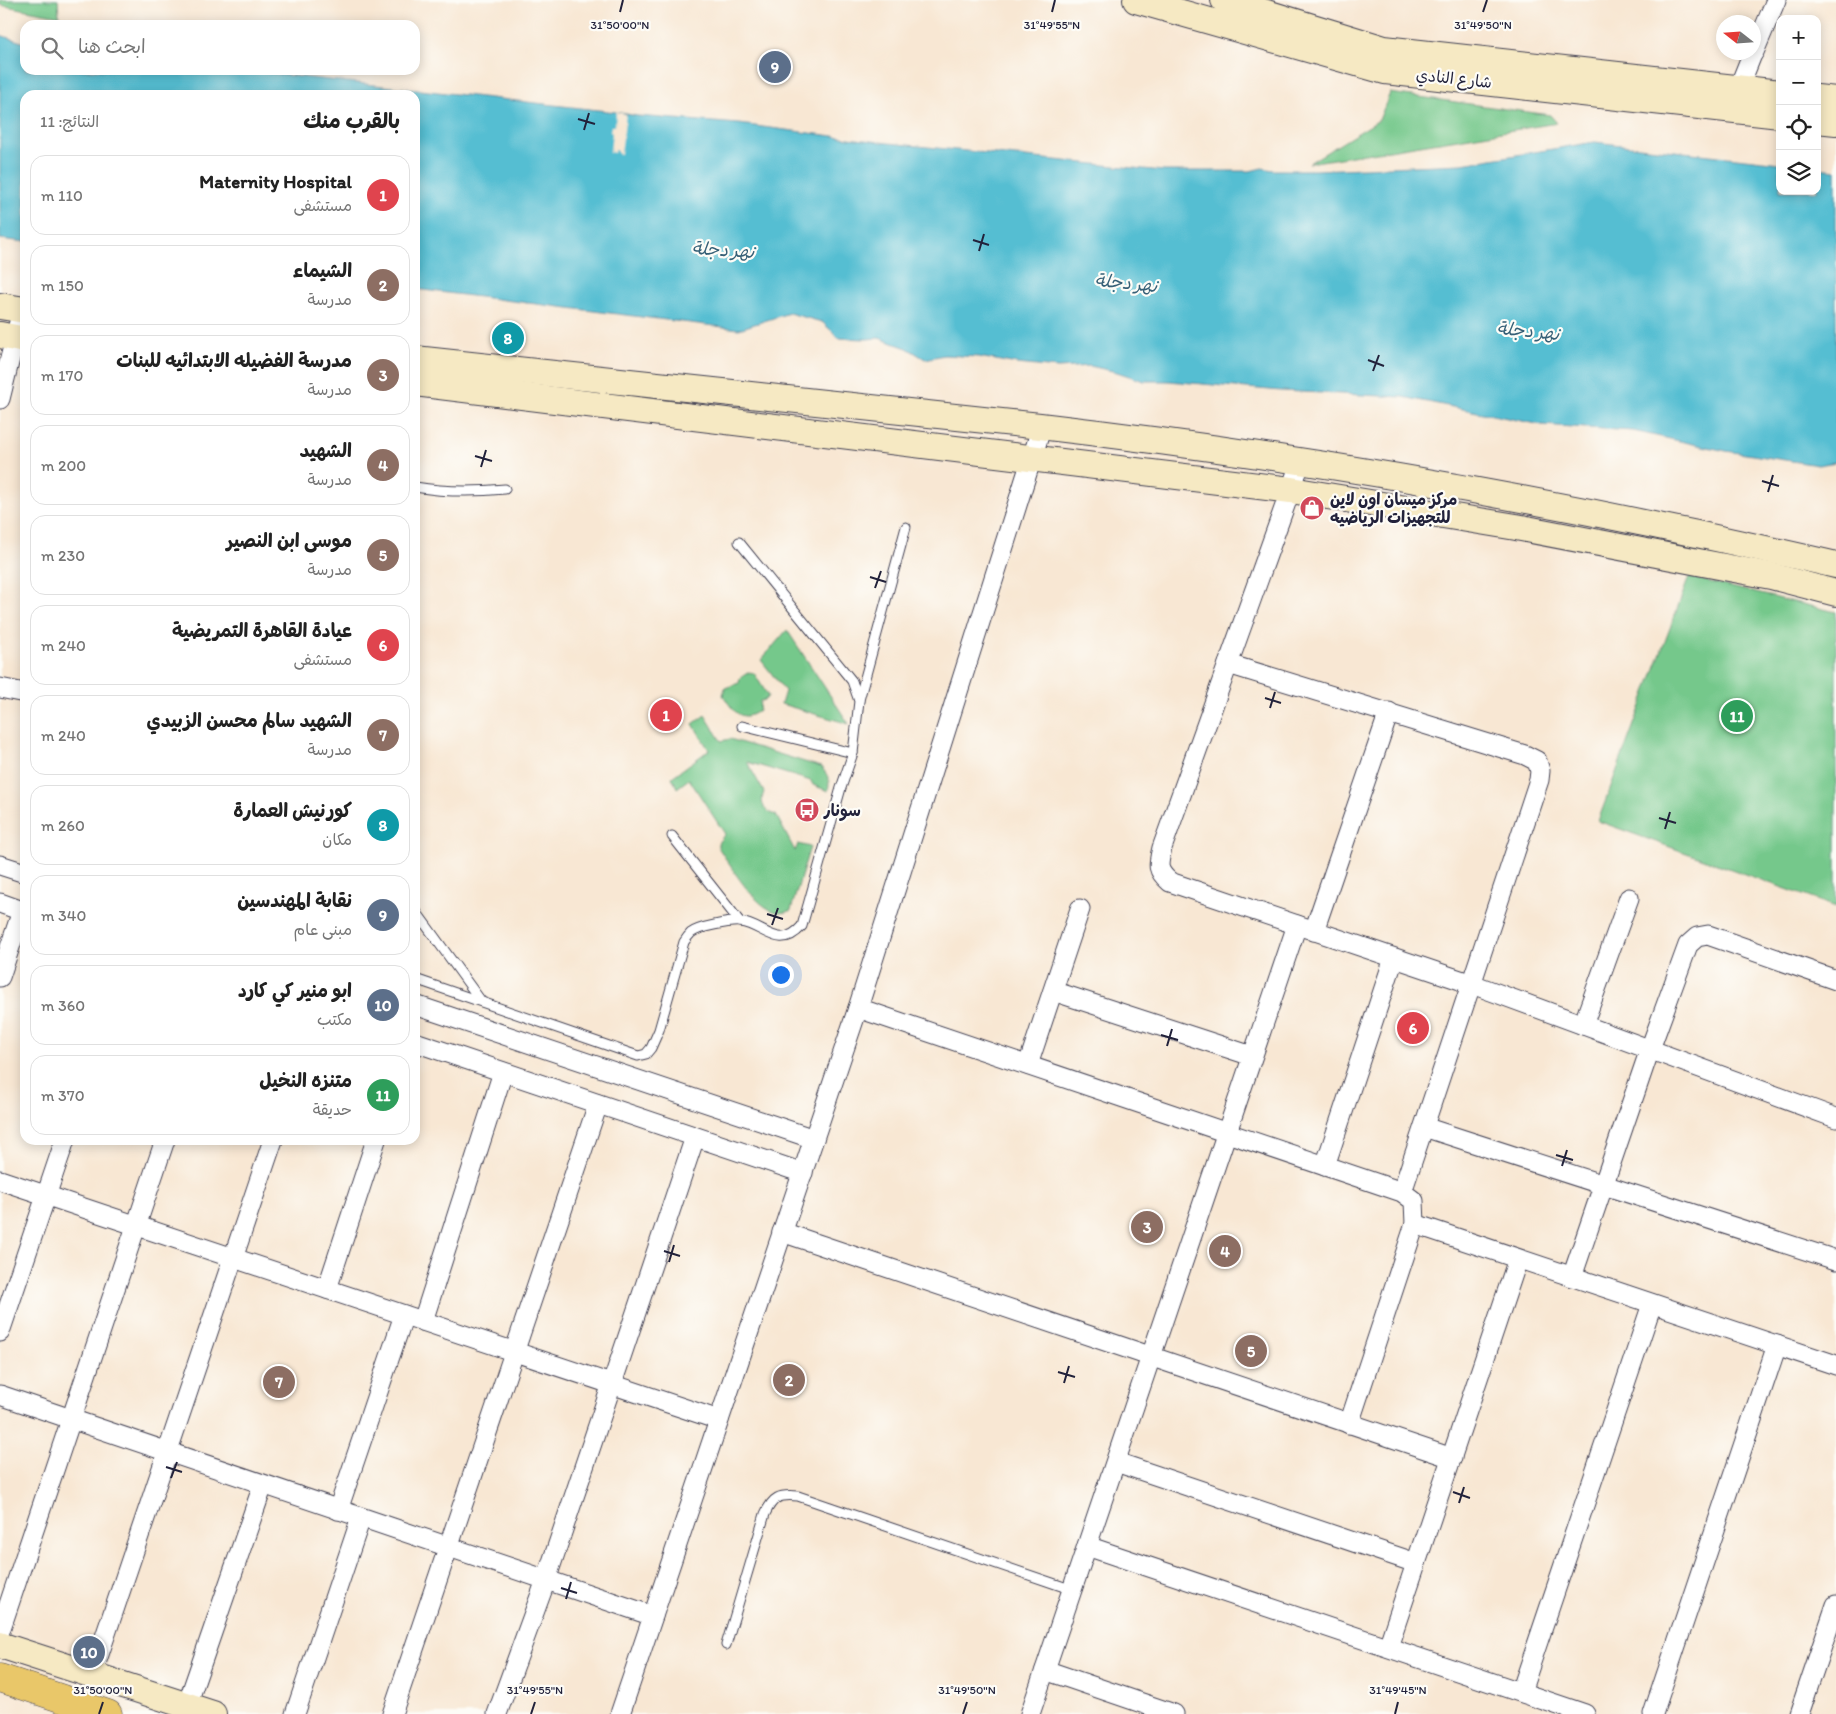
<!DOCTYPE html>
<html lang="ar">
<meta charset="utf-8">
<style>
:root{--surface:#fff;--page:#f6f6f6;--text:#222;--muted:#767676;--line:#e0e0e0;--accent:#7c3aed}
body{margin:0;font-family:Itim,"Playpen Sans Arabic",sans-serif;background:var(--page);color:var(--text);direction:rtl}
.controls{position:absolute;right:15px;top:15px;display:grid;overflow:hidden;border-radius:10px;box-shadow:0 2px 12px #0003}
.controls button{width:45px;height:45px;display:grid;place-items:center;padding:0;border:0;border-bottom:1px solid var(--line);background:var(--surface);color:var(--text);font:25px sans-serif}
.compass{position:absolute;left:1716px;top:15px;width:45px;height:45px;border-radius:50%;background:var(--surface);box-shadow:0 2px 12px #0003;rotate:287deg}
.you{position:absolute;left:780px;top:974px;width:18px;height:18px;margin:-12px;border:4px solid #fff;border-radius:50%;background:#1a73e8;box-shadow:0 0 0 8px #1a73e833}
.badge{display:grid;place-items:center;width:32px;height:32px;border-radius:50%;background:var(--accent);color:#fff;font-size:16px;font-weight:700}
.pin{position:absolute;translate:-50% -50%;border:2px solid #fff;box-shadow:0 1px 5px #0006}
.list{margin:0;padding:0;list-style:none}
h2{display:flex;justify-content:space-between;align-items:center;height:65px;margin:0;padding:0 20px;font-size:21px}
h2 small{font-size:16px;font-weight:400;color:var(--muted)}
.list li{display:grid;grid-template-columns:32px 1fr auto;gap:15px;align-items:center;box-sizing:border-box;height:80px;margin:0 10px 10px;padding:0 10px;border:1px solid var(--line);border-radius:15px}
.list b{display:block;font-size:19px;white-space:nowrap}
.list p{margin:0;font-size:16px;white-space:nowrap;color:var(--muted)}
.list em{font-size:16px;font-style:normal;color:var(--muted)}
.icon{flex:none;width:28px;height:28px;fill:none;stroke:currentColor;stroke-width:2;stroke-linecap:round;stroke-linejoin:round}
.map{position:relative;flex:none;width:1836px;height:1714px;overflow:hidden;direction:ltr}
.search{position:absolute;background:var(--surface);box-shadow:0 2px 12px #0003;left:20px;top:20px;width:400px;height:55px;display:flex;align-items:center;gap:12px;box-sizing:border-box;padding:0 18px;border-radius:15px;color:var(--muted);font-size:19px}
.panel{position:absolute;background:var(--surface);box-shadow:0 2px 12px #0003;left:20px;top:90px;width:400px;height:1055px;border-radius:15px;direction:rtl}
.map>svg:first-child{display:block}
.green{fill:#74c88b;stroke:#4b7563}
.water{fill:#55bed2;stroke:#3c7086}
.pier{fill:#f8e7d3}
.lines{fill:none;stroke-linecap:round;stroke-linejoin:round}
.lane-casing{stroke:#424052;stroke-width:11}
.street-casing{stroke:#424052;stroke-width:21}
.secondary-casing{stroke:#424052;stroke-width:28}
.primary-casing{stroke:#424052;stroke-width:29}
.lane{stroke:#fff;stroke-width:9}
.street{stroke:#fff;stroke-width:19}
.secondary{stroke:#f6e9c3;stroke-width:26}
.primary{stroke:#e9c769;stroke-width:28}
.ticks{fill:none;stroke:#22223b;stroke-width:2}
.labels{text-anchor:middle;stroke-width:4.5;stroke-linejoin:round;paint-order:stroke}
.street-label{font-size:16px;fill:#22223b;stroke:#fdfcf7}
.poi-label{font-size:16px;font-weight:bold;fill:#22223b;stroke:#fdfcf7;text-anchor:start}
.water-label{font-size:18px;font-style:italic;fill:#366077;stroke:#fdfcf7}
.ticks-label{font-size:12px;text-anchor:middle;fill:#22223b;stroke:#fdfcf7;stroke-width:4.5;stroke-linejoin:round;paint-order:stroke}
</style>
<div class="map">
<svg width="1836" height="1714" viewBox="0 0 1836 1714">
<rect width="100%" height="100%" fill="#fdfcf7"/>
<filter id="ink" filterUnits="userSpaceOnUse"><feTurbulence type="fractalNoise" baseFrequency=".02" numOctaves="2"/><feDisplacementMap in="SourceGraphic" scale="10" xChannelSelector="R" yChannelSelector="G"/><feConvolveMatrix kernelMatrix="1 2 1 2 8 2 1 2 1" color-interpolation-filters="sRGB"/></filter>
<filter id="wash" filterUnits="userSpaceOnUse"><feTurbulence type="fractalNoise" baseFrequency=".0096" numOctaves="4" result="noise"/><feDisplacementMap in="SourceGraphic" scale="20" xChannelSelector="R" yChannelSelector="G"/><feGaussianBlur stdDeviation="1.12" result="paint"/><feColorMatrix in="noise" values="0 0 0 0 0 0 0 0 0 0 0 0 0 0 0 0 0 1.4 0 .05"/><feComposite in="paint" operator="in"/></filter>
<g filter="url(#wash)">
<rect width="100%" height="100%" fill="#f8e7d3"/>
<!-- green -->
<g class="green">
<polygon points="0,0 58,0 59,16 0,5"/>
<polygon points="1390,93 1550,115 1557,123 1309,163 1379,120"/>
<polygon points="1689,577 1836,612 1836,907 1598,821"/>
<polygon points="787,630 849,724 781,704 785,691 761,660"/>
<path d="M749,672L754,673L768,696L765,700L760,701L759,710C741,725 732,709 723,695L725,688L739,683L740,678Z"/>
<path d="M705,715L721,741L730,739L821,767C829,776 830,780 828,791L813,785L811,781L747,762L764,792C759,804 765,812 776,815L795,851L798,844L810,847L791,910C764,926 731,866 718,847V843L725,834L689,779L677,788L672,777L709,750L693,724Z"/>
</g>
<!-- water -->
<polygon class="water" points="0,35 25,43 25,70 241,70 616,112 637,116 739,124 888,143 1163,171 1250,171 1262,168 1273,170 1316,170 1462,164 1595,142 1780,163 1780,191 1817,191 1817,168 1836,170 1836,462 1818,465 1726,451 1633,431 1542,425 1403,397 1281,391 1169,381 1144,381 1117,372 1090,366 1058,368 1017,364 979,357 944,355 925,359 907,348 879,338 866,339 838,338 834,333 822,322 789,313 739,329 415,289 415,95 25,95 25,242 0,239"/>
<!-- pier -->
<polygon class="pier" points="616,112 626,114 621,154 617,153 617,150 615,150 614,153 610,152 612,133 610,132 611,126 615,126"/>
</g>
<g filter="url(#ink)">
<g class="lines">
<defs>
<g id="lane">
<path d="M415,487C444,492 476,492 505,489"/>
<polyline points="859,700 906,527"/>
<polyline points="742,726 853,753"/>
<polyline points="672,836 740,922"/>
<polyline points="415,910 481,1001"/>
<path d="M415,979L638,1056L646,1054L651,1048L659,1030L684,942C686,939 689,935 691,933C698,927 731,921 740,922C764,925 779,952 802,926L841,788L853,753L859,701L852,681L739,542"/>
<path d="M726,1645L765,1514C773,1497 779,1494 798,1496L1073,1590"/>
</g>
<g id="street">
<polyline points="1754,52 1776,0"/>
<polyline points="1739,87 1753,52"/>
<polyline points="0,399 22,310"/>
<path d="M1301,461L1162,848C1158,865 1156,870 1170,882L1472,984L1836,1118"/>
<polyline points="1228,664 1525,755 1537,761 1540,771 1539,780 1402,1192"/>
<polyline points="0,688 25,693"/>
<polyline points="0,865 25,873"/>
<polyline points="0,903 25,912"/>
<polyline points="1314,931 1389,712"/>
<polyline points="0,977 22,911"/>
<polyline points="1053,991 1252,1056"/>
<polyline points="415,1005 814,1139"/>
<polyline points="858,1008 1402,1192 1414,1201 1415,1224 1349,1424"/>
<polyline points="1583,1025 1629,898"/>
<polyline points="415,1042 803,1173"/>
<polyline points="1028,1065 1080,909"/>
<polyline points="1424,1127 1836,1260"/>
<polyline points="1325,1166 1394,958"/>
<polyline points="0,1180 719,1420"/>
<polyline points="1415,1224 1836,1365"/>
<polyline points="782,1232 1452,1458"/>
<polyline points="1572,1277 1650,1049 1688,945 1697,937 1708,935 1836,980"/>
<polyline points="327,1289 376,1140"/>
<polyline points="423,1321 503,1072"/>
<polyline points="0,1332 65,1140"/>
<polyline points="0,1395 653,1616"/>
<polyline points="1116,1462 1416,1563"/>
<polyline points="338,1510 404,1315"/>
<polyline points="1087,1546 1585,1714"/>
<polyline points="0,1631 165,1140"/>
<polyline points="1388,1647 1518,1259"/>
<polyline points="1045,1670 1174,1714"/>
<polyline points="92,1675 273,1140"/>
<polyline points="1521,1692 1652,1304"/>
<polyline points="187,1705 263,1485"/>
<polyline points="295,1714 361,1518"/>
<polyline points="392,1714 598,1104"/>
<polyline points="497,1714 546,1580 695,1137"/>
<polyline points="620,1714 858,1008 1042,426"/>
<polyline points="1030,1714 1297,925"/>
<polyline points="1653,1714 1777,1345"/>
<polyline points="1799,1714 1836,1605"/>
</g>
<g id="secondary">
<polyline points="1136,0 1385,71 1780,115"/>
<polyline points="1224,0 1384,49 1780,93"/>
<polyline points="1817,98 1836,100"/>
<polyline points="1817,120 1836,122"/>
<polyline points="0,306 25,310"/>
<polyline points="0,335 25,340"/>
<path d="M415,359C623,383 832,402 1040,426C1307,457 1574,504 1836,565"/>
<polyline points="415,383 1291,490 1516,527 1771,576 1836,593"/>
<polyline points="0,1645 213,1714"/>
</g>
<polyline id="primary" points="0,1678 108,1714"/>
</defs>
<!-- lane casing -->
<use href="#lane" class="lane-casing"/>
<!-- street casing -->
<use href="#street" class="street-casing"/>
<!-- secondary casing -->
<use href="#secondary" class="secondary-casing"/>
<!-- primary casing -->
<use href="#primary" class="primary-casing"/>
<!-- lane -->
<use href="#lane" class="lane"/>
<!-- street -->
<use href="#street" class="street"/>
<!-- secondary -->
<use href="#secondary" class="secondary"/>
<!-- primary -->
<use href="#primary" class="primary"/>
</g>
</g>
<!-- ticks -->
<path class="ticks" d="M620,12L623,0M1052,12L1055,0M1483,12L1487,0M578,119L595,124M584,130L589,113M973,240L989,245M979,251L984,234M1368,360L1384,366M1373,371L1379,355M475,456L492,461M481,467L486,450M1762,481L1779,486M1768,492L1773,475M870,577L886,582M875,588L881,571M1265,698L1281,703M1270,708L1275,692M1659,818L1676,823M1665,829L1670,812M767,914L783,919M772,925L778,908M1161,1035L1178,1040M1167,1046L1172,1029M1556,1155L1573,1160M1562,1166L1567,1150M664,1251L680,1256M669,1262L674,1245M1058,1372L1075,1377M1064,1383L1069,1366M166,1467L182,1472M171,1478L177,1462M1453,1492L1470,1498M1459,1503L1464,1487M561,1588L577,1593M566,1599L571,1582M99,1714L103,1702M531,1714L535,1702M963,1714L967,1702M1395,1714L1398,1702"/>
<!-- icons -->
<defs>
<symbol id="shop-disc" viewBox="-11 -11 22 22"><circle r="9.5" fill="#d1495b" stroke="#fdfcf7"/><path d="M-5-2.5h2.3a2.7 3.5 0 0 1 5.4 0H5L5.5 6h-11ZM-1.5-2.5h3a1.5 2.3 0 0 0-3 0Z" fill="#fff"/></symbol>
<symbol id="bus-disc" viewBox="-11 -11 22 22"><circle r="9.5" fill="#d1495b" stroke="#fdfcf7"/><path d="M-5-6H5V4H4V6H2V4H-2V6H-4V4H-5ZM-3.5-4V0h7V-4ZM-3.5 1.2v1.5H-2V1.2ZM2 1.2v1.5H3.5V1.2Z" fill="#fff"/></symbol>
</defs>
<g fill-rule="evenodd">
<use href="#shop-disc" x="1298" y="494" width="28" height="28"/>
<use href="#bus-disc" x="793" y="796" width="28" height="28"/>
</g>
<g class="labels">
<!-- street labels -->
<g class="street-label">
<text transform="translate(1454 78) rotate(6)" y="6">شارع النادي</text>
</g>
<!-- poi labels -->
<g class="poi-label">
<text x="1330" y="505">مركز ميسان اون لاين<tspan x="1330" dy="18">للتجهيزات الرياضيه</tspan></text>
<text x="824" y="816">سونار</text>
</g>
<!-- water labels -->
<g class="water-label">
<text transform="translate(723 250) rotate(4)" y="6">نهر دجلة</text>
<text transform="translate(1126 283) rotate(6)" y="6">نهر دجلة</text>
<text transform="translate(1528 331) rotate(6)" y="6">نهر دجلة</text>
</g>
</g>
<g class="ticks-label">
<text x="620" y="29">31°50'00"N</text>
<text x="1052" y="29">31°49'55"N</text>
<text x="1483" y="29">31°49'50"N</text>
<text x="103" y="1694">31°50'00"N</text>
<text x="535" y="1694">31°49'55"N</text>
<text x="967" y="1694">31°49'50"N</text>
<text x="1398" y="1694">31°49'45"N</text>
</g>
</svg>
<div class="controls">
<button>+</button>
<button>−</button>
<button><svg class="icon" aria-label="locate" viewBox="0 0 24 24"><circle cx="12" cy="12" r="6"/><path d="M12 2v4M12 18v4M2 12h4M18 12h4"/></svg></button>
<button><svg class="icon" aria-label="layers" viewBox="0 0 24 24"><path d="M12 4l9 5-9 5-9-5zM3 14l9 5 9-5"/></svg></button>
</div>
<svg class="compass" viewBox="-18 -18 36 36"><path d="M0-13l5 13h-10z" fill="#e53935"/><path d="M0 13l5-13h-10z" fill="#767676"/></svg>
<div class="you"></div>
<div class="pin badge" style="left:666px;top:715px;background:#e0444e">1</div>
<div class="pin badge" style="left:789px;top:1380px;background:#8d6e63">2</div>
<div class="pin badge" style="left:1147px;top:1227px;background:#8d6e63">3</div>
<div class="pin badge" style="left:1225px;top:1251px;background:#8d6e63">4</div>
<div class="pin badge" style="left:1251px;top:1351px;background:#8d6e63">5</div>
<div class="pin badge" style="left:1413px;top:1028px;background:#e0444e">6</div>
<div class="pin badge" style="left:279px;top:1382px;background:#8d6e63">7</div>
<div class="pin badge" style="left:508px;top:338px;background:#0f9aa8">8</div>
<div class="pin badge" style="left:775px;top:67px;background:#5c6f8a">9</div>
<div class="pin badge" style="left:89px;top:1652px;background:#5c6f8a">10</div>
<div class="pin badge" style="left:1737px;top:716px;background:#2e9e5b">11</div>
<div class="search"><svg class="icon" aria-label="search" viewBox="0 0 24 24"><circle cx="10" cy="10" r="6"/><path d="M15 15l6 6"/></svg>ابحث هنا</div>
<section class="panel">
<h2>بالقرب منك<small>النتائج: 11</small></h2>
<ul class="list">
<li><span class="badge" style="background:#e0444e">1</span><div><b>Maternity Hospital</b><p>مستشفى</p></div><em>110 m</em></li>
<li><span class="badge" style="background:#8d6e63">2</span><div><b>الشيماء</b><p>مدرسة</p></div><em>150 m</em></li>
<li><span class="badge" style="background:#8d6e63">3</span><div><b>مدرسة الفضيله الابتدائيه للبنات</b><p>مدرسة</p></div><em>170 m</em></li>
<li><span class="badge" style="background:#8d6e63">4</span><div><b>الشهيد</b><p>مدرسة</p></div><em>200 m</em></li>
<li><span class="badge" style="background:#8d6e63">5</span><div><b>موسى ابن النصير</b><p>مدرسة</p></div><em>230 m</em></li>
<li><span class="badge" style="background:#e0444e">6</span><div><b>عيادة القاهرة التمريضية</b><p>مستشفى</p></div><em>240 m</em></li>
<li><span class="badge" style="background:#8d6e63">7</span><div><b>الشهيد سالم محسن الزبيدي</b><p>مدرسة</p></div><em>240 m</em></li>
<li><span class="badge" style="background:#0f9aa8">8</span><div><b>كورنيش العمارة</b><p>مكان</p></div><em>260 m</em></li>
<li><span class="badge" style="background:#5c6f8a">9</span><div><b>نقابة المهندسين</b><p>مبنى عام</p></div><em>340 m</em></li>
<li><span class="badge" style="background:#5c6f8a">10</span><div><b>ابو منير كي كارد</b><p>مكتب</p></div><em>360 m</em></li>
<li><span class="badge" style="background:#2e9e5b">11</span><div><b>متنزه النخيل</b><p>حديقة</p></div><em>370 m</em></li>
</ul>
</section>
</div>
